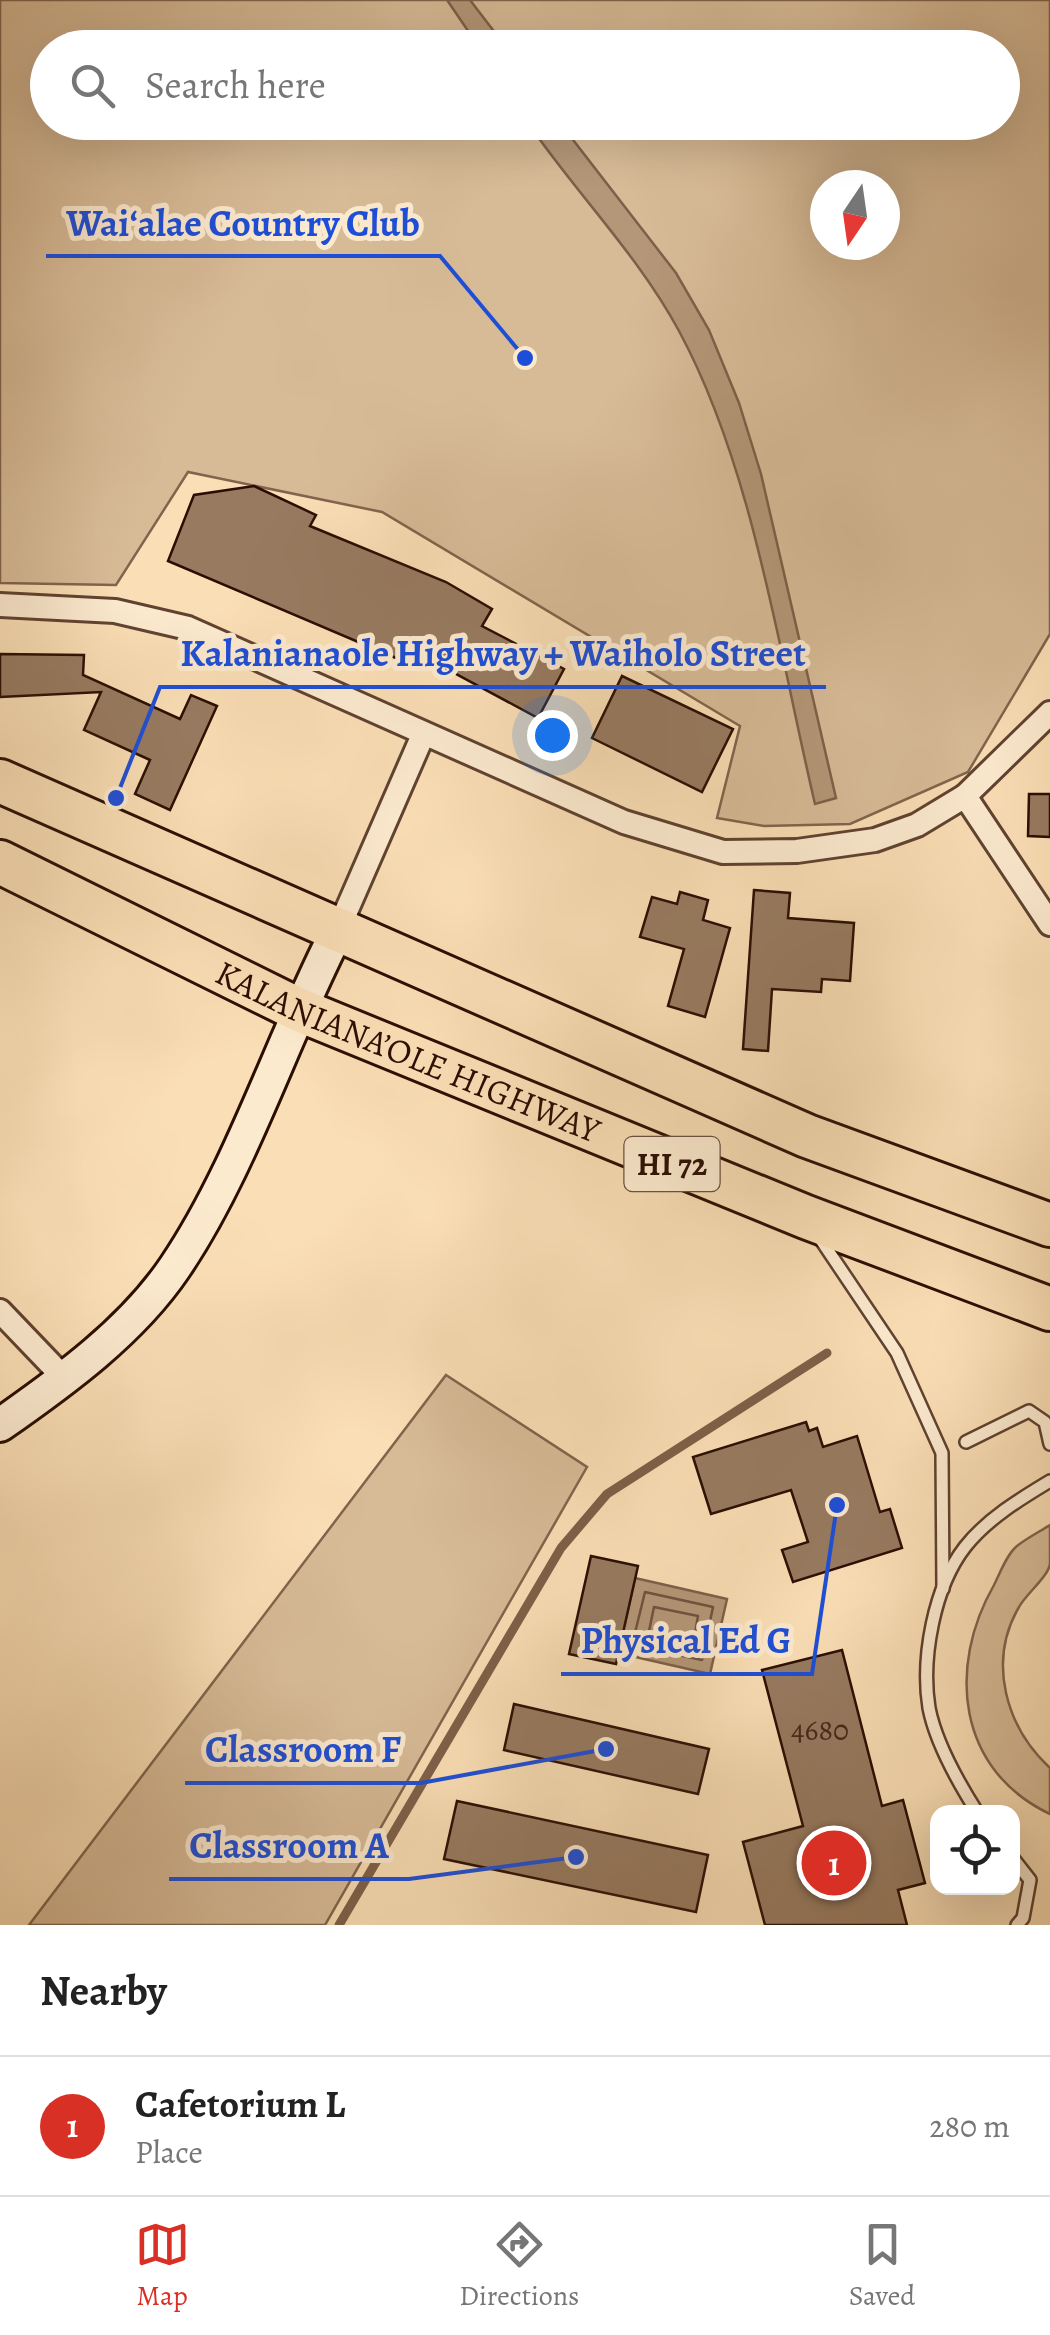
<!DOCTYPE html>
<meta charset="utf-8">
<style>
:root{--surface:#fff;--page:#f2f2f2;--text:#222;--muted:#767676;--line:#e0e0e0;--accent:#d93025}
body{margin:0;font-family:Alegreya,serif;background:var(--page);color:var(--text)}
.controls{position:absolute;right:30px;bottom:30px;display:grid;overflow:hidden;border-radius:20px;box-shadow:0 10px 40px #0002}
.controls button{width:90px;height:90px;display:grid;place-items:center;padding:0;border:0;border-bottom:2px solid var(--line);background:var(--surface);color:var(--text);font:50px sans-serif}
.compass{position:absolute;left:810px;top:170px;width:90px;height:90px;border-radius:50%;background:var(--surface);box-shadow:0 10px 40px #0002;rotate:193deg}
.you{position:absolute;left:552px;top:735px;width:35px;height:35px;margin:-25px;border:8px solid #fff;border-radius:50%;background:#1a73e8;box-shadow:0 0 0 15px #1a73e833}
.badge{display:grid;place-items:center;width:65px;height:65px;border-radius:50%;background:var(--accent);color:#fff;font-size:32px;font-weight:700}
.pin{position:absolute;translate:-50% -50%;border:5px solid #fff;box-shadow:0 2px 10px #0006}
.list{margin:0;padding:0;list-style:none}
h2{display:flex;justify-content:space-between;align-items:center;height:130px;margin:0;padding:0 40px;font-size:42px}
h2 small{font-size:32px;font-weight:400;color:var(--muted)}
.list li{display:grid;grid-template-columns:65px 1fr auto;gap:30px;align-items:center;box-sizing:border-box;height:140px;padding:0 40px;border-top:2px solid var(--line)}
.list b{display:block;font-size:38px;white-space:nowrap}
.list p{margin:0;font-size:32px;white-space:nowrap;color:var(--muted)}
.list em{font-size:32px;font-style:normal;color:var(--muted)}
.icon{flex:none;width:55px;height:55px;fill:none;stroke:currentColor;stroke-width:2;stroke-linecap:round;stroke-linejoin:round}
.map{position:relative;flex:none;width:1050px;height:1925px;overflow:hidden}
.search{position:absolute;background:var(--surface);box-shadow:0 10px 40px #0002;left:30px;right:30px;top:30px;height:110px;display:flex;align-items:center;gap:25px;box-sizing:border-box;padding:0 35px;border-radius:55px;color:var(--muted);font-size:38px}
.sheet{height:270px;background:var(--surface)}
nav{display:flex;justify-content:space-around;align-items:center;box-sizing:border-box;height:140px;border-top:2px solid var(--line);background:var(--surface);font-size:28px;color:var(--muted)}
nav a{display:grid;justify-items:center;gap:5px}
nav .on{color:var(--accent)}
.map>svg:first-child{display:block}
.green{fill:#d7bb97;stroke:#81644d;stroke-width:2.5;fill-rule:evenodd}
.water{fill:#b49778;stroke:#7d6049;stroke-width:2.5}
.lines{fill:none;stroke-linecap:round;stroke-linejoin:round}
.shore{stroke:#70523e;stroke-width:2.5}
.stream{stroke:#7d6049;stroke-width:9}
.building{fill:#977a60;stroke:#2b0e03;stroke-width:2.5}
.lane-casing{stroke:#5f4230;stroke-width:16}
.street-casing{stroke:#5f4230;stroke-width:28}
.secondary-casing{stroke:#2b0e03;stroke-width:38}
.highway-casing{stroke:#2b0e03;stroke-width:48}
.lane{stroke:#fceacf;stroke-width:11}
.street{stroke:#fceacf;stroke-width:22}
.secondary{stroke:#fceacf;stroke-width:32}
.highway{stroke:#fadeb5;stroke-width:42}
.labels{text-anchor:middle;stroke-width:10;stroke-linejoin:round;paint-order:stroke}
.number-label{font-size:30px;fill:#46291a}
.shield{fill:#fceacf;stroke:#6a5040;stroke-width:2.5}
.shield-label{font-size:32px;font-weight:bold;fill:#2b0e03}
.street-label{font-size:35px;fill:#2b0e03;stroke:#fceacf}
.leader{fill:none;stroke:#1d4ed8;stroke-width:4}
.callout-dot{fill:#1d4ed8;stroke:#fceacf;stroke-width:4}
.callout-label{font-size:38px;text-anchor:middle;font-weight:bold;fill:#1d4ed8;stroke:#fceacf;stroke-width:10;stroke-linejoin:round;paint-order:stroke}
</style>
<div class="map">
<svg width="1050" height="1925" viewBox="0 0 1050 1925">
<rect width="100%" height="100%" fill="#fadeb5"/>
<filter id="stains"><feTurbulence type="fractalNoise" baseFrequency=".002" numOctaves="4"/><feColorMatrix values="0 0 0 0 .2 0 0 0 0 .09 0 0 0 0 .02 0 0 0 .5 -.17"/></filter>
<radialGradient id="worn" r=".72"><stop offset=".6" stop-color="#630" stop-opacity="0"/><stop offset="1" stop-color="#630" stop-opacity=".3"/></radialGradient>
<!-- green -->
<g class="green">
<path d="M0,0H1050V634L968,772L850,824L764,826L717,818L740,726L382,512L188,472L116,585L0,583ZM48,48H1002V122H48ZM825,185H885V245H825Z"/>
<polygon points="446,1375 587,1467 325,1925 29,1925"/>
<path d="M1050,1525C1050,1538 1050,1552 1050,1564C1048,1577 1026,1594 1019,1607C987,1662 1006,1727 1050,1768V1814C957,1770 947,1667 994,1585C1000,1573 1007,1554 1017,1546C1027,1538 1039,1532 1050,1525Z"/>
</g>
<!-- water -->
<g class="water">
<polygon points="447,0 470,0 506,47 479,47"/>
<path d="M528,123H560L676,273L709,330L739,403L761,474L836,798L815,804C779,652 753,468 679,331C638,255 576,193 528,123Z"/>
<polygon points="635,1578 727,1599 710,1674 618,1653"/>
</g>
<g class="lines">
<!-- shore -->
<g class="shore">
<polygon points="645,1592 713,1607 702,1660 632,1645"/>
<polygon points="654,1607 698,1616 693,1645 648,1636"/>
</g>
<!-- stream -->
<polyline class="stream" points="339,1925 561,1548 607,1494 827,1353"/>
</g>
<!-- building -->
<g class="building">
<polygon points="254,486 316,515 310,526 446,582 492,609 482,626 564,669 538,718 415,652 410,664 168,561 194,495"/>
<polygon points="0,654 84,655 83,675 180,719 191,695 217,706 170,810 135,794 150,760 84,730 101,692 0,697"/>
<polygon points="622,676 733,729 702,792 592,738"/>
<polygon points="1029,794 1050,794 1050,837 1028,836"/>
<polygon points="754,890 790,893 788,918 854,923 850,981 822,979 821,992 772,989 768,1051 743,1049"/>
<polygon points="680,892 708,900 703,920 730,928 705,1017 668,1006 684,949 640,937 652,897 677,904"/>
<polygon points="806,1422 809,1431 817,1428 823,1447 857,1436 880,1512 890,1509 902,1548 793,1582 782,1550 808,1542 791,1490 711,1514 693,1457"/>
<polygon points="591,1556 638,1566 616,1664 569,1654"/>
<polygon points="842,1650 882,1806 903,1800 925,1883 898,1890 907,1925 765,1925 743,1842 803,1826 762,1670"/>
<polygon points="514,1704 709,1749 698,1794 504,1750"/>
<polygon points="457,1801 708,1855 696,1912 444,1859"/>
</g>
<g class="lines">
<defs>
<g id="lane">
<polyline points="819,1237 897,1353 942,1453 943,1589"/>
<polyline points="966,1442 1029,1411 1045,1422 1050,1444"/>
<path d="M977,1812C958,1782 936,1744 929,1708C921,1658 934,1587 965,1547C987,1519 1020,1499 1050,1481"/>
<polyline points="1012,1857 1030,1880 1023,1918 1017,1925"/>
</g>
<g id="street">
<polyline points="0,605 115,611 188,628 624,822 723,852 797,851 875,840 917,825 965,796 1050,713"/>
<polyline points="965,796 1050,924"/>
<polyline points="338,930 423,735"/>
<polyline points="0,1311 65,1379"/>
</g>
<path id="secondary" d="M0,1425C63,1381 132,1331 175,1267C242,1168 282,1038 338,930"/>
<g id="highway">
<polyline points="0,781 807,1136 1050,1225"/>
<path id="s1" d="M0,862L297,1009L806,1217L1050,1309"/>
</g>
</defs>
<!-- lane casing -->
<use href="#lane" class="lane-casing"/>
<!-- street casing -->
<use href="#street" class="street-casing"/>
<!-- secondary casing -->
<use href="#secondary" class="secondary-casing"/>
<!-- highway casing -->
<use href="#highway" class="highway-casing"/>
<!-- lane -->
<use href="#lane" class="lane"/>
<!-- street -->
<use href="#street" class="street"/>
<!-- secondary -->
<use href="#secondary" class="secondary"/>
<!-- highway -->
<use href="#highway" class="highway"/>
</g>
<g class="labels">
<!-- number labels -->
<g class="number-label">
<text x="820" y="1740">4680</text>
</g>
<!-- shield labels -->
<rect class="shield" x="624.5" y="1137" width="95" height="54" rx="8"/>
<g class="shield-label">
<text x="672" y="1175">HI 72</text>
</g>
<!-- street labels -->
<g class="street-label">
<text dy="12" stroke="none"><textPath href="#s1" startOffset="450">KALANIANA’OLE HIGHWAY</textPath></text>
</g>
</g>
<!-- callouts -->
<path class="leader" d="M525 358L440 256H46M116 798L160 687H826M837 1505L812 1674H561M606 1749L421 1783H185M576 1857L409 1879H169"/>
<g class="callout-dot">
<circle cx="525" cy="358" r="10"/>
<circle cx="116" cy="798" r="10"/>
<circle cx="837" cy="1505" r="10"/>
<circle cx="606" cy="1749" r="10"/>
<circle cx="576" cy="1857" r="10"/>
</g>
<g class="callout-label">
<text x="243" y="236">Waiʻalae Country Club</text>
<text x="493" y="666">Kalanianaole Highway + Waiholo Street</text>
<text x="686" y="1653">Physical Ed G</text>
<text x="303" y="1762">Classroom F</text>
<text x="289" y="1858">Classroom A</text>
</g>
<rect width="100%" height="100%" filter="url(#stains)"/>
<rect width="100%" height="100%" fill="url(#worn)"/>
</svg>
<div class="controls">
<button><svg class="icon" aria-label="locate" viewBox="0 0 24 24"><circle cx="12" cy="12" r="6"/><path d="M12 2v4M12 18v4M2 12h4M18 12h4"/></svg></button>
</div>
<svg class="compass" viewBox="-18 -18 36 36"><path d="M0-13l5 13h-10z" fill="#e53935"/><path d="M0 13l5-13h-10z" fill="#767676"/></svg>
<div class="you"></div>
<div class="pin badge" style="left:834px;top:1863px">1</div>
<div class="search"><svg class="icon" aria-label="search" viewBox="0 0 24 24"><circle cx="10" cy="10" r="6"/><path d="M15 15l6 6"/></svg>Search here</div>
</div>
<section class="sheet">
<h2>Nearby<small></small></h2>
<ul class="list">
<li><span class="badge">1</span><div><b>Cafetorium L</b><p>Place</p></div><em>280 m</em></li>
</ul>
</section>
<nav>
<a class="on"><svg class="icon" aria-label="map" viewBox="0 0 24 24"><path d="M3 6l6-2 6 2 6-2v14l-6 2-6-2-6 2zM9 4v14M15 6v14"/></svg>Map</a>
<a><svg class="icon" aria-label="directions" viewBox="0 0 24 24"><path d="M12 3l9 9-9 9-9-9zM9 14v-3h6M13 9l2 2-2 2"/></svg>Directions</a>
<a><svg class="icon" aria-label="saved" viewBox="0 0 24 24"><path d="M7 4h10v16l-5-4-5 4z"/></svg>Saved</a>
</nav>
